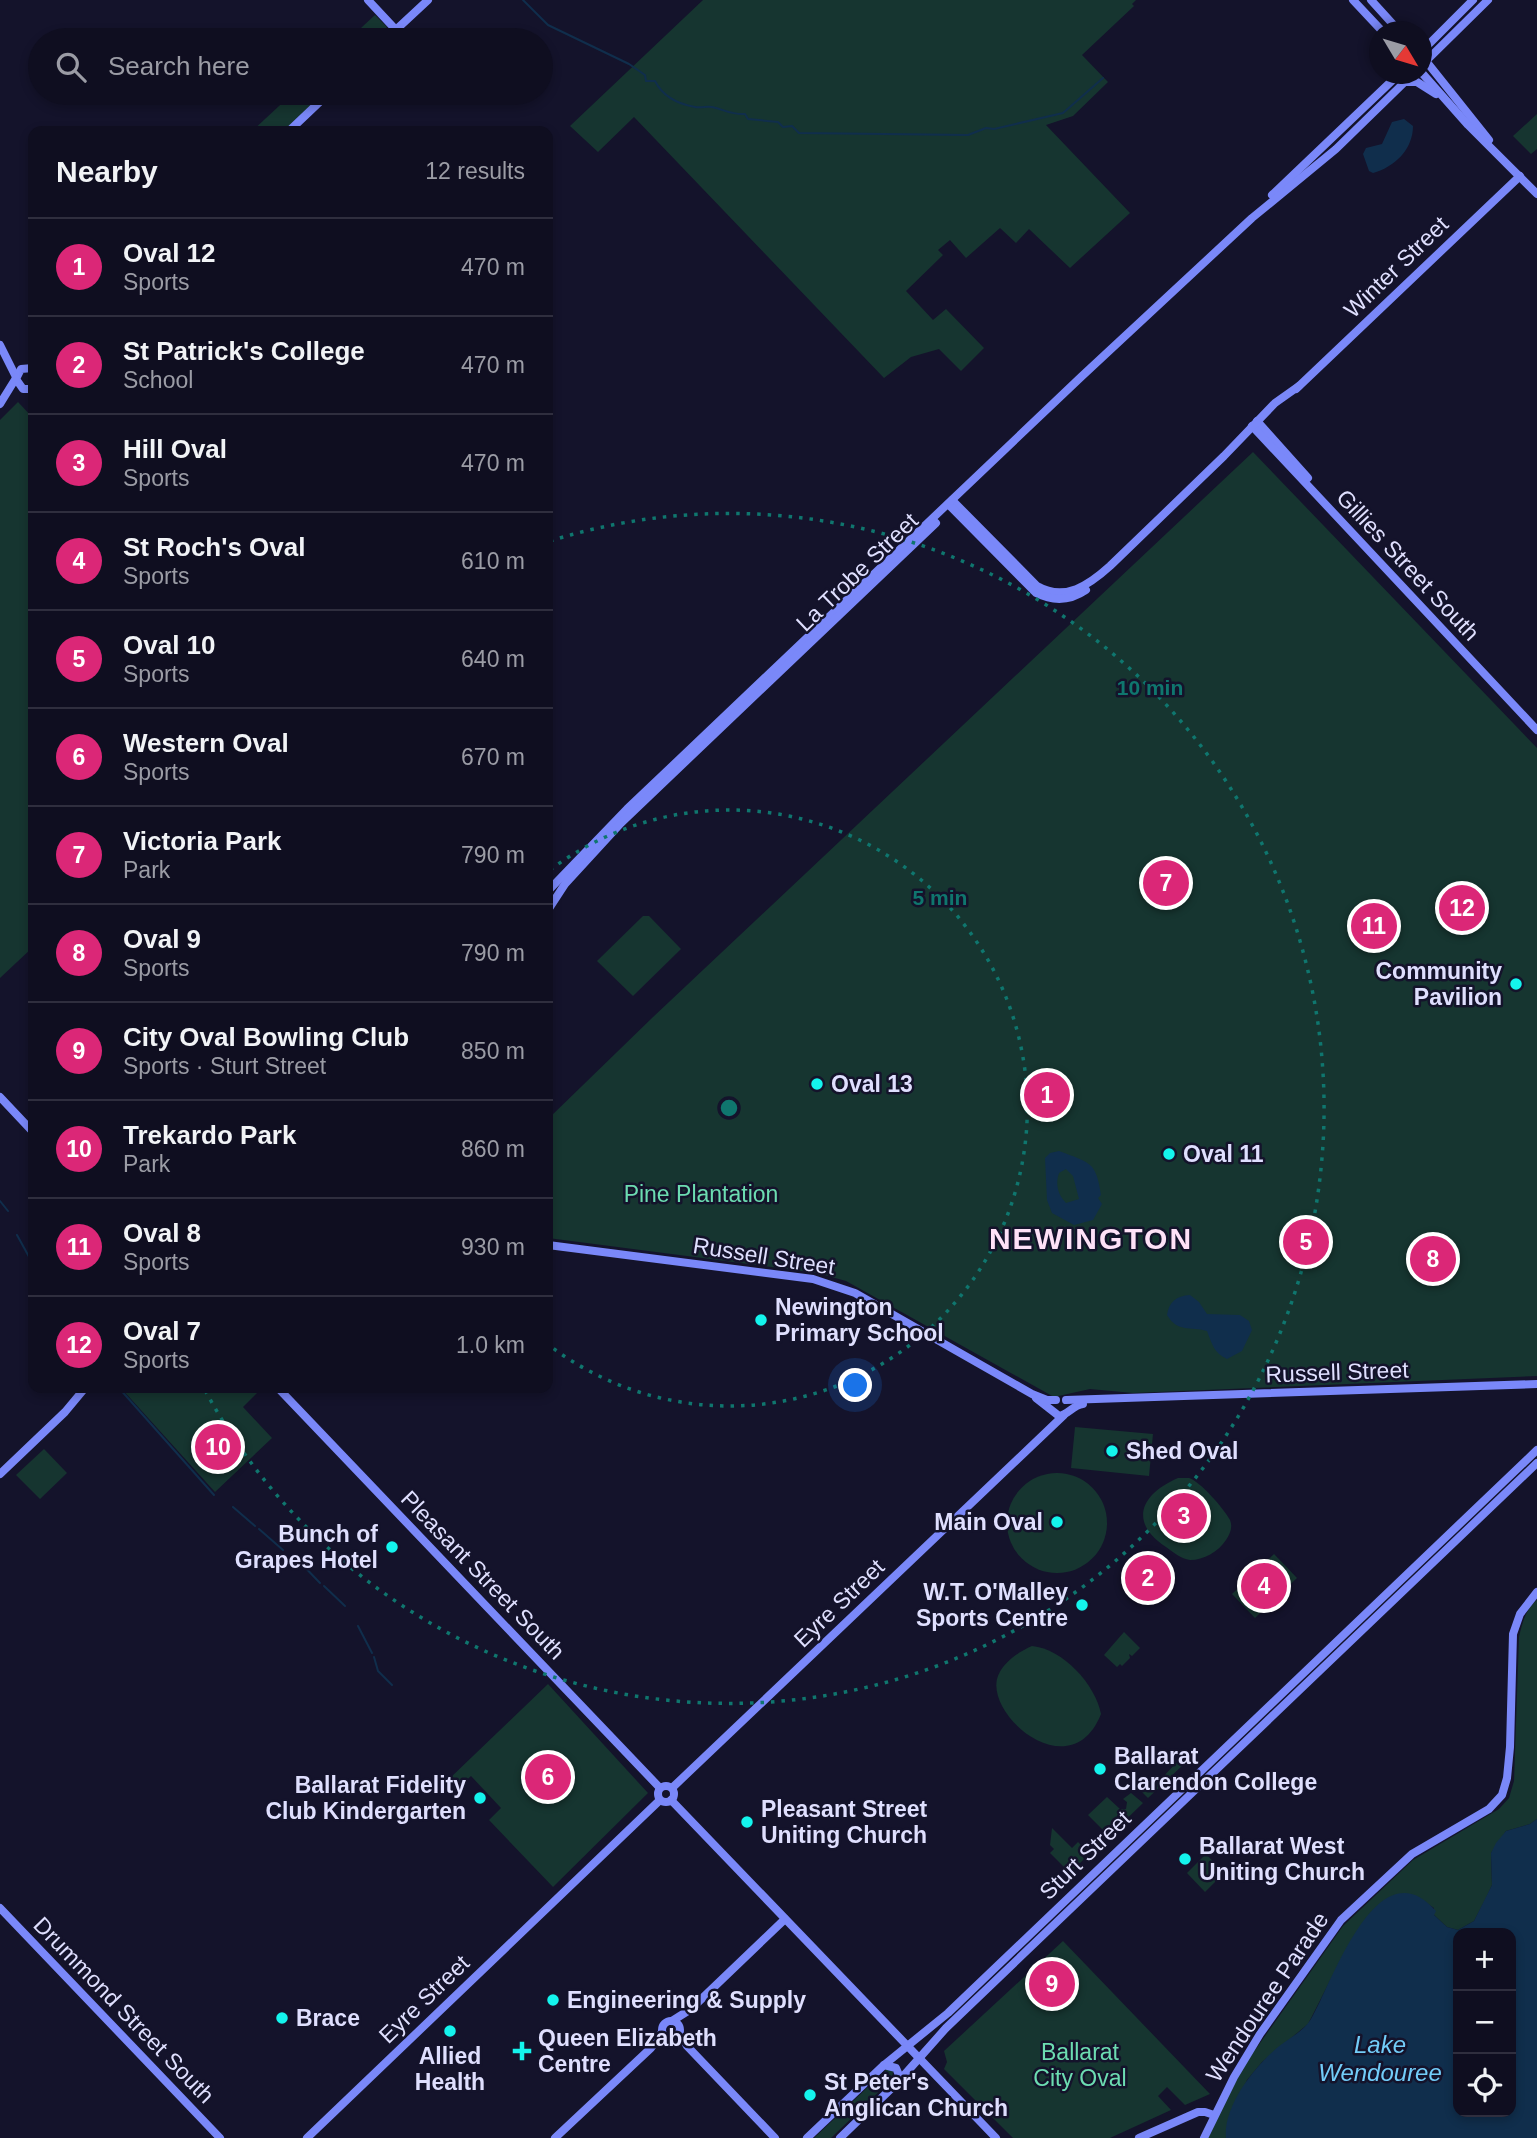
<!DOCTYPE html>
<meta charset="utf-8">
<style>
:root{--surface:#0f0e20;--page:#181729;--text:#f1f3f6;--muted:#9b9ca5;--line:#2f2e3e;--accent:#db2777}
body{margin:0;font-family:Arial,sans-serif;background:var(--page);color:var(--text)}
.controls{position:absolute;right:21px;bottom:21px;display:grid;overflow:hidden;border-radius:14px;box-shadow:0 4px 10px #0003}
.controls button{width:63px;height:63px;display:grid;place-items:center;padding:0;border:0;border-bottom:2px solid var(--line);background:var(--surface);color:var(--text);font:35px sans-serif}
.compass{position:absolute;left:1369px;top:21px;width:63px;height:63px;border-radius:50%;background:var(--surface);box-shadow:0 4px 10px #0003;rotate:128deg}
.you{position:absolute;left:856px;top:1386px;width:24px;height:24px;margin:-18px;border:5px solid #fff;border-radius:50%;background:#1a73e8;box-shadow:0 0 0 10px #1a73e833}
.badge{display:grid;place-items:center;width:46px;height:46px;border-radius:50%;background:var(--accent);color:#fff;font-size:23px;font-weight:700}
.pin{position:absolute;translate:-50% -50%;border:4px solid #fff;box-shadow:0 2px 7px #0006}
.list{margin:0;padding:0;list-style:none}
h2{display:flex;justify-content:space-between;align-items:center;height:91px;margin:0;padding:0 28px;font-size:30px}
h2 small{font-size:23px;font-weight:400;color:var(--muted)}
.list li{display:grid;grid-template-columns:46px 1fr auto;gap:21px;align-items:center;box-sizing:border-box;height:98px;padding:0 28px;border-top:2px solid var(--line)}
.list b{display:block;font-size:26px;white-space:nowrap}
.list p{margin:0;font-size:23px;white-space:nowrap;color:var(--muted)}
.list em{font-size:23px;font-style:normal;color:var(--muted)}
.icon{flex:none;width:38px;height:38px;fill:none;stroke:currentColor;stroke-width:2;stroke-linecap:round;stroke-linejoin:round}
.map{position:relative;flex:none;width:1537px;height:2138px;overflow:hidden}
.search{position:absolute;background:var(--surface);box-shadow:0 4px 10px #0003;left:28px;top:28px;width:525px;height:77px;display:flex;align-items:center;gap:18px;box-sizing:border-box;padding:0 24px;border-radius:38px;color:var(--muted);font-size:26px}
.panel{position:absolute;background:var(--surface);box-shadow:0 4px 10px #0003;left:28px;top:126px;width:525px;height:1267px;border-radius:14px}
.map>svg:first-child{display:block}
.green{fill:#163530}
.water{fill:#102e4c;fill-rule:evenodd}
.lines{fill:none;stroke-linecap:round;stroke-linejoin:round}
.stream{stroke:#102e4c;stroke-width:2}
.secondary{stroke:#7a88f9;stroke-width:8}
.ring{fill:none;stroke:#0f766e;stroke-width:3.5;stroke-dasharray:3.5 7}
.poi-dot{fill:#14f4ed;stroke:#14132b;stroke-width:2.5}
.labels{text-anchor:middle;stroke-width:5;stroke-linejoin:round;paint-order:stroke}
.street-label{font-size:23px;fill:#dfdffe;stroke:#14132b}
.poi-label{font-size:23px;font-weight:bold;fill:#dfdffe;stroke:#14132b;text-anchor:start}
.park-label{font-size:23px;fill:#6cdcb1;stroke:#14132b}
.water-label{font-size:24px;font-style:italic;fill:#72ccf8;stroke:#14132b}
.district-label{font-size:30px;font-weight:bold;letter-spacing:2px;fill:#fee1f7;stroke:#14132b}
.centre{fill:#0f766e;stroke:#14132b;stroke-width:3.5}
.ring-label{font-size:21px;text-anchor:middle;font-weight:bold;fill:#0f766e;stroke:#14132b;stroke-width:5;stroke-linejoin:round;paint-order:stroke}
</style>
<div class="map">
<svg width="1537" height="2138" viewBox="0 0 1537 2138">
<rect width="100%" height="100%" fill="#14132b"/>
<!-- green -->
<g class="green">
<polygon points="703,0 1136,0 1132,4 1134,6 1082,55 1108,82 1073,116 1046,125 1130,213 1070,268 1029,229 1016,243 1000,228 966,258 950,240 938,250 943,255 906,291 933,320 946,309 984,348 961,371 939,349 911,357 884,378 634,117 598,152 570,126"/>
<polygon points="375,15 387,27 376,40 348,40"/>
<polygon points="293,93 324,93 283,131 252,131"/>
<polygon points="1537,114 1537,149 1531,154 1513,136"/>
<polygon points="18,402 33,418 33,947 0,978 0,420"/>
<polygon points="1253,452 1537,748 1537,1376 1133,1393 1090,1389 1054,1397 846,1281 817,1273 548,1238 548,1119 652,1018"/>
<polygon points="643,916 649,916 681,949 633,996 597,961"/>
<polygon points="121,1388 262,1388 243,1407 272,1438 215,1492"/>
<polygon points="1075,1427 1153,1434 1149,1476 1071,1468"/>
<polygon points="44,1449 67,1473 40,1499 16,1475"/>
<circle cx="1057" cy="1523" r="50"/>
<path d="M1178,1478C1179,1478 1188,1478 1189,1478C1200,1481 1225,1510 1230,1520C1233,1527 1230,1534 1226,1540C1218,1552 1204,1560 1190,1560C1181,1559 1173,1552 1166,1547C1128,1522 1141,1494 1178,1478Z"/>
<polygon points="1274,1554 1297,1578 1255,1618 1232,1594"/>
<path d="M1537,1600V1819L1530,1824L1506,1831L1491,1853L1492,1885L1486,1898L1474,1921L1458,1930L1447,1927L1433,1914L1434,1908L1416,1896L1336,1969L1308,2024L1262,2062L1247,2080L1226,2133V2138H1208L1229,2092L1248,2060L1343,1926L1413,1860L1499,1809L1509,1798L1514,1781L1519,1637C1522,1623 1526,1609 1537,1600Z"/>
<polygon points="1124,1632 1140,1648 1132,1656 1129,1654 1130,1658 1122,1666 1120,1664 1117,1667 1104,1655"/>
<path d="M1032,1646C1063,1649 1095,1684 1101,1714C1072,1787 988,1719 997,1679C1001,1664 1018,1652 1032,1646Z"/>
<polygon points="548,1684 648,1793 553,1887 489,1820 501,1808 471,1776 458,1788 449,1779"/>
<polygon points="1180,1759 1184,1764 1148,1798 1134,1784 1143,1776 1146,1779 1149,1777 1159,1781"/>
<polygon points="1131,1793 1143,1803 1109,1836 1088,1815 1107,1797 1120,1809 1126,1809 1127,1802 1123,1799"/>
<polygon points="1052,1828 1072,1848 1078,1842 1083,1847 1081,1855 1084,1859 1070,1873 1050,1853 1054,1849 1050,1845"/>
<polygon points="1206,1854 1224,1873 1205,1892 1187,1873"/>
<polygon points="1063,1941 1210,2094 1185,2105 1167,2087 1158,2096 1171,2110 1110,2138 1013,2138 944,2069 947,2062 944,2051"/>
<polygon points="887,2069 893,2071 892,2079 831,2138 814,2138"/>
</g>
<!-- water -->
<g class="water">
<path d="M1404,119L1413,126C1413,149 1395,167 1373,173L1369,171L1363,154L1366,148L1382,144L1392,122Z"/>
<path d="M1059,1151C1090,1163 1096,1161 1101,1195L1098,1198L1102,1204L1093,1220L1074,1225L1052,1213L1047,1200L1045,1158L1050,1153ZM1066,1169L1073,1176L1079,1199L1066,1203C1058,1195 1055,1184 1059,1173Z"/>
<path d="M1190,1295L1199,1302L1207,1314L1240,1315L1249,1321L1252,1330L1242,1351L1227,1359C1214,1353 1212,1344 1207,1331C1190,1326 1178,1333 1167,1315C1169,1302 1176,1296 1190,1295Z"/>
<path d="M1537,1819V2138H1226C1223,2106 1255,2066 1278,2047C1289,2038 1303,2032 1311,2019C1331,1986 1377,1843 1436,1911L1434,1915L1447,1927L1458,1930L1474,1921L1492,1885L1491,1853L1496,1843L1506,1831L1530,1824ZM1511,1933V2112H1458V1933Z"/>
</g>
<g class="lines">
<!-- stream -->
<g class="stream">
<path d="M523,0L548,25L629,64L645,75L646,81H655C663,97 678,104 695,107C701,108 707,106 712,107C725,110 732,115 745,114L748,119L778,122L783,127L792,126L799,133L968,135L986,128L994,129L1063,113L1103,78"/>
<polyline points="0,1201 8,1211"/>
<polyline points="17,1235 33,1264"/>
<polyline points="119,1388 214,1495"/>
<polyline points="233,1507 255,1526"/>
<polyline points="259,1529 283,1550"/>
<polyline points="297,1559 320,1583"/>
<polyline points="324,1586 345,1606"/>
<polyline points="358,1626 372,1653"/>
<polyline points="374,1657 378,1671 392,1685"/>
</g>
<!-- secondary -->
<g class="secondary">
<polyline points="368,0 396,30"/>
<polyline points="1353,0 1383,32"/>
<polyline points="1371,0 1400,32"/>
<polyline points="385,40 428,0"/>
<polyline points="1422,51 1473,0"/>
<polyline points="1422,56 1489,140"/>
<polyline points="1422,65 1488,0"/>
<polyline points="1422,73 1468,125 1537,194"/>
<polyline points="1404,82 1417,82 1436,94"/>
<polyline points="289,131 329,93"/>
<polyline points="1272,195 1399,74"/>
<polyline points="0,345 16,377"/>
<polyline points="33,368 21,369 16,379 23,389 33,389"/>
<polyline points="1296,389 1520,176"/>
<polyline points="0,404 16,378"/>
<polyline points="1257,421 1308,478"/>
<polyline points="1252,426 1537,730"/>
<path d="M952,500L1037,586C1065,602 1089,585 1110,566L1224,456L1275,403L1299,386"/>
<path d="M948,504L1036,593C1054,602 1070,601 1086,590"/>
<polyline points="548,891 627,809 1081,377 1252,218 1336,149 1413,74"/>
<polyline points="548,910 565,884 621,823 936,523"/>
<polyline points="0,1097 33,1132"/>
<polyline points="548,1245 813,1279 855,1293 1032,1394 1047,1400 1056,1400"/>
<polyline points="278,1388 660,1788"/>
<path d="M1036,1398L1059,1416C1068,1415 1073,1405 1083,1404"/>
<polyline points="1066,1400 1537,1384"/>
<polyline points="0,1474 65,1412 85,1388"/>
<circle cx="666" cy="1794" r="8"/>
<polyline points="672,1788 1064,1415"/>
<polyline points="671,1800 996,2138"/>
<polyline points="0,1908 220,2138"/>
<polyline points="672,2021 691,2009 785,1919"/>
<circle cx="671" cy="2030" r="9"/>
<polyline points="679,2032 687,2046 775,2138"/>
<polyline points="884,2065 896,2068 899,2075 898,2082"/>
<polyline points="307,2138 660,1800"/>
<polyline points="555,2138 651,2048 662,2032"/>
<polyline points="807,2138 884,2065 948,2013 1537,1450"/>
<polyline points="840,2138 898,2082 946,2028 1537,1463"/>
<polyline points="1139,2138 1198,2112 1205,2112 1214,2115"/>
<polyline points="1204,2138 1234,2077 1260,2034 1341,1920 1412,1854 1489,1809 1502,1795 1507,1778 1510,1747 1513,1634 1520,1614 1537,1592"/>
</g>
</g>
<!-- distance rings -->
<g class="ring">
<path d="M550 870A298 298 0 1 1 550 1346"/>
<path d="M550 541A595 595 0 1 1 206 1392"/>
</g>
<!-- markers -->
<g class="poi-dot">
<circle cx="1516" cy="984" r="7"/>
<circle cx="817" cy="1084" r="7"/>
<circle cx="1169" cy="1154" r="7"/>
<circle cx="761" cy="1320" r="7"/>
<circle cx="1112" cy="1451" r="7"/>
<circle cx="1057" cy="1522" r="7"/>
<circle cx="392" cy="1547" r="7"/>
<circle cx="1082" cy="1605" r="7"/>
<circle cx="1100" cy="1769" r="7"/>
<circle cx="480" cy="1798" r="7"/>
<circle cx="747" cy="1822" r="7"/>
<circle cx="1185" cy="1859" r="7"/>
<circle cx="553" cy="2000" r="7"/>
<circle cx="282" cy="2018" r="7"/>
<circle cx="450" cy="2031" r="7"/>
<path d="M518.5 2040.5h7v7h7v7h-7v7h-7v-7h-7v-7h7z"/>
<circle cx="810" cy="2095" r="7"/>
</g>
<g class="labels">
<!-- street labels -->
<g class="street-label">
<text transform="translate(1396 267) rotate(-44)" y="8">Winter Street</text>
<text transform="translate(1408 565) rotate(47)" y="8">Gillies Street South</text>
<text transform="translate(857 572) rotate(-44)" y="8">La Trobe Street</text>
<text transform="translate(764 1256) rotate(9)" y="8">Russell Street</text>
<text transform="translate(1337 1372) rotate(-2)" y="8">Russell Street</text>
<text transform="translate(483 1575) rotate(46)" y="8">Pleasant Street South</text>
<text transform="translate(839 1603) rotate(-44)" y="8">Eyre Street</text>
<text transform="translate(1085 1855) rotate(-44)" y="8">Sturt Street</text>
<text transform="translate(1267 1997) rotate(-56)" y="8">Wendouree Parade</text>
<text transform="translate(424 1999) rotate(-44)" y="8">Eyre Street</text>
<text transform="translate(124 2010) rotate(46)" y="8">Drummond Street South</text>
</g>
<!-- poi labels -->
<g class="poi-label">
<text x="1502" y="979" text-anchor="end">Community<tspan x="1502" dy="26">Pavilion</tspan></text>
<text x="831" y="1092">Oval 13</text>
<text x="1183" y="1162">Oval 11</text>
<text x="775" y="1315">Newington<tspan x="775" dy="26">Primary School</tspan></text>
<text x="1126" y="1459">Shed Oval</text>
<text x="1043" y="1530" text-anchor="end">Main Oval</text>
<text x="378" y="1542" text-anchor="end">Bunch of<tspan x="378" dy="26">Grapes Hotel</tspan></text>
<text x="1068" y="1600" text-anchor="end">W.T. O'Malley<tspan x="1068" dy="26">Sports Centre</tspan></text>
<text x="1114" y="1764">Ballarat<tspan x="1114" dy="26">Clarendon College</tspan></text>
<text x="466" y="1793" text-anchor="end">Ballarat Fidelity<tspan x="466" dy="26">Club Kindergarten</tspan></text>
<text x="761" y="1817">Pleasant Street<tspan x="761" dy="26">Uniting Church</tspan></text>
<text x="1199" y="1854">Ballarat West<tspan x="1199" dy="26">Uniting Church</tspan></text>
<text x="567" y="2008">Engineering &amp; Supply</text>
<text x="296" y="2026">Brace</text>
<text x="538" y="2046">Queen Elizabeth<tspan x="538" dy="26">Centre</tspan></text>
<text x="450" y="2064" text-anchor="middle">Allied<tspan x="450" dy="26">Health</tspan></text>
<text x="824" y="2090">St Peter's<tspan x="824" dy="26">Anglican Church</tspan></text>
</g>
<!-- park labels -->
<g class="park-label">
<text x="701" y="1202">Pine Plantation</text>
<text x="1080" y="2060">Ballarat<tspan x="1080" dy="26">City Oval</tspan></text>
</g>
<!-- water labels -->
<g class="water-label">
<text x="1380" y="2053">Lake<tspan x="1380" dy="28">Wendouree</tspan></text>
</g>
<!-- district labels -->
<g class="district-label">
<text x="1091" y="1249">NEWINGTON</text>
</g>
</g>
<circle cx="729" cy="1108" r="10" class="centre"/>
<g class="ring-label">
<text x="1150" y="695">10 min</text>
<text x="940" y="905">5 min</text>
</g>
</svg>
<div class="controls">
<button>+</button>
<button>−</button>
<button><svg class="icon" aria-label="locate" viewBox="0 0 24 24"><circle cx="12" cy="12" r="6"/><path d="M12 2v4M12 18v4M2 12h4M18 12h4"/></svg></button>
</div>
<svg class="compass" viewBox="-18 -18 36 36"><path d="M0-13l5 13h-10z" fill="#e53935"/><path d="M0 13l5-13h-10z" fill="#9b9ca5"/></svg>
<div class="you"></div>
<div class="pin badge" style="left:1047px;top:1095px">1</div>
<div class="pin badge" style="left:1148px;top:1578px">2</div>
<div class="pin badge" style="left:1184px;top:1516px">3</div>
<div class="pin badge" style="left:1264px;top:1586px">4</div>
<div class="pin badge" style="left:1306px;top:1242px">5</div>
<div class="pin badge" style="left:548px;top:1777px">6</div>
<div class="pin badge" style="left:1166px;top:883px">7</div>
<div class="pin badge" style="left:1433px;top:1259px">8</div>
<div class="pin badge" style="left:1052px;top:1984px">9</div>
<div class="pin badge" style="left:218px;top:1447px">10</div>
<div class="pin badge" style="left:1374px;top:926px">11</div>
<div class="pin badge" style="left:1462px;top:908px">12</div>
<div class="search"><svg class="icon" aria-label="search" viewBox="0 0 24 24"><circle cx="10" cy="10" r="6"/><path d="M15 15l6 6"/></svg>Search here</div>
<section class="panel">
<h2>Nearby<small>12 results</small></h2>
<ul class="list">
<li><span class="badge">1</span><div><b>Oval 12</b><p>Sports</p></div><em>470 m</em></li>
<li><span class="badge">2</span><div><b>St Patrick's College</b><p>School</p></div><em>470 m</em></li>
<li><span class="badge">3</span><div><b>Hill Oval</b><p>Sports</p></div><em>470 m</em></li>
<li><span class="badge">4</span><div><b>St Roch's Oval</b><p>Sports</p></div><em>610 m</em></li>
<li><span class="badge">5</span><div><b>Oval 10</b><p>Sports</p></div><em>640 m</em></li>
<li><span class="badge">6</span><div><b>Western Oval</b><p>Sports</p></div><em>670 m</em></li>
<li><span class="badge">7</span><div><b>Victoria Park</b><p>Park</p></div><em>790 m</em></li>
<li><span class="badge">8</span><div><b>Oval 9</b><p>Sports</p></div><em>790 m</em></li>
<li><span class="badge">9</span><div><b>City Oval Bowling Club</b><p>Sports · Sturt Street</p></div><em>850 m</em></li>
<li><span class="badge">10</span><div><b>Trekardo Park</b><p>Park</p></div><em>860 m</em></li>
<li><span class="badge">11</span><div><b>Oval 8</b><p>Sports</p></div><em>930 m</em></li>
<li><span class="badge">12</span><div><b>Oval 7</b><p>Sports</p></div><em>1.0 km</em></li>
</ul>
</section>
</div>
